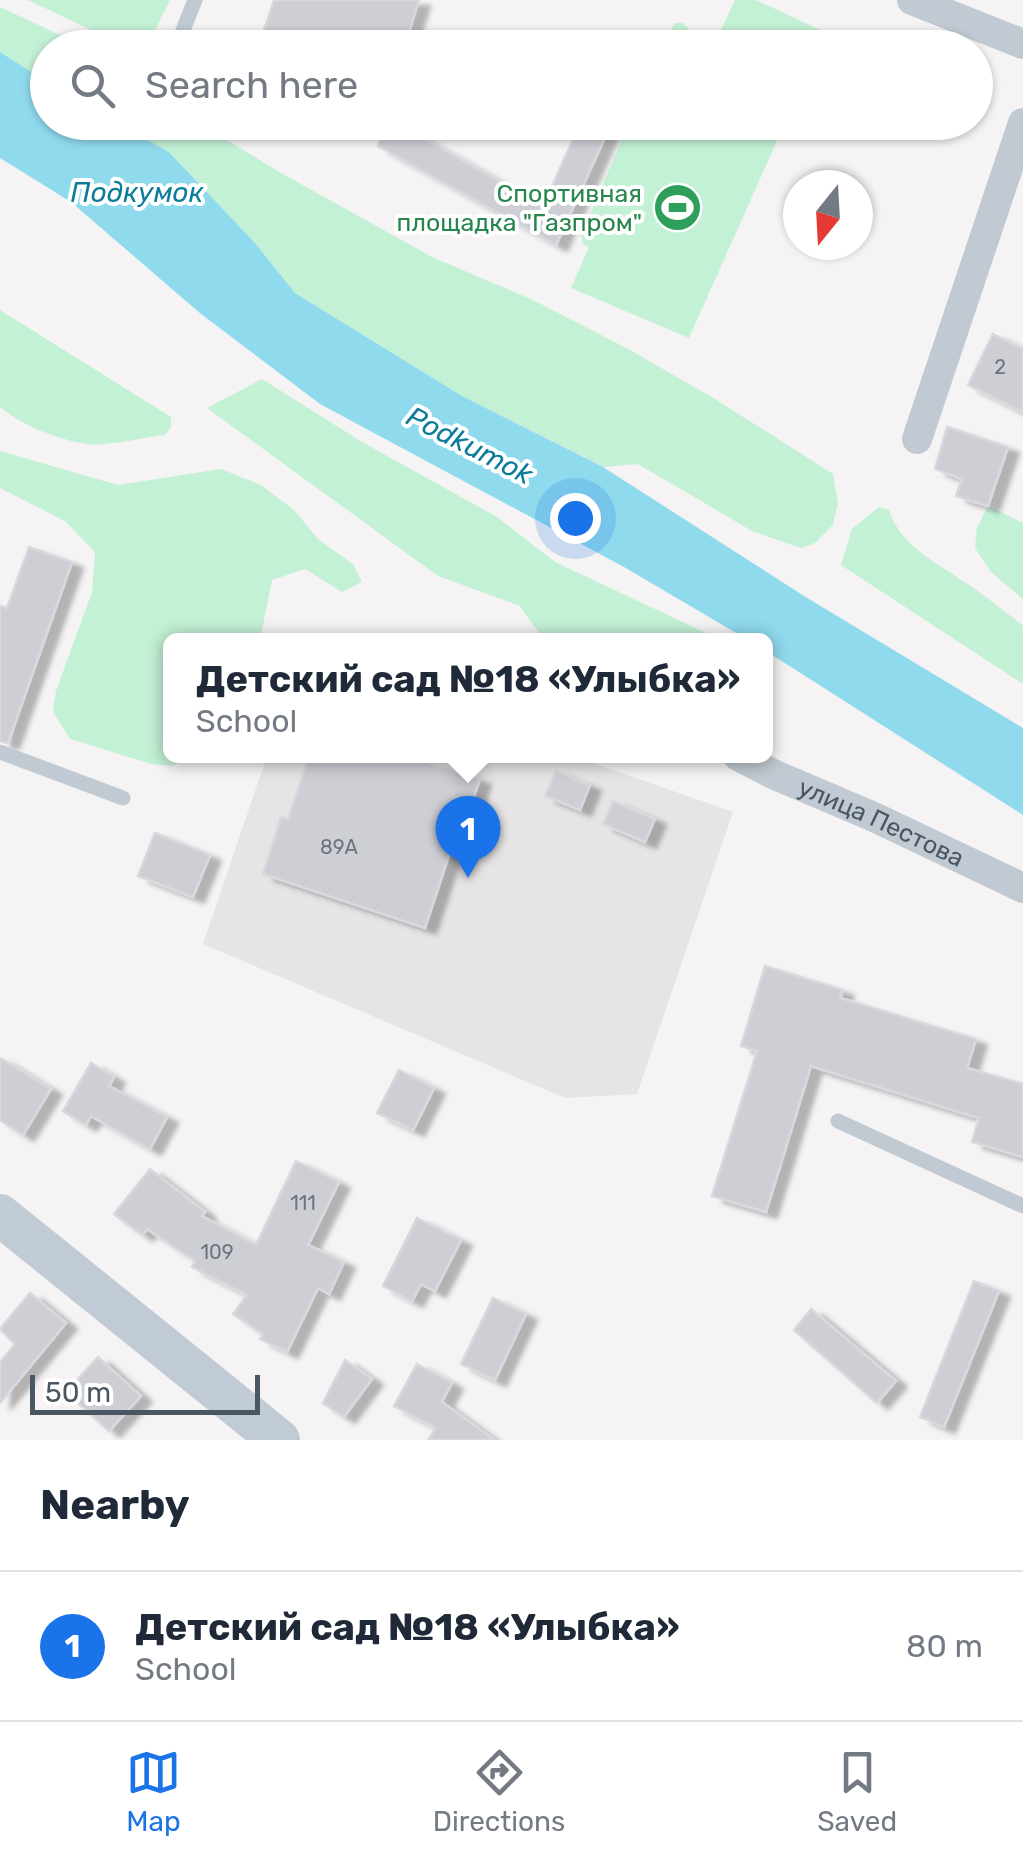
<!DOCTYPE html>
<meta charset="utf-8">
<style>
:root{--surface:#fff;--page:#f2f2f3;--text:#1f2937;--muted:#747a83;--line:#e0e1e3;--accent:#1a73e8}
body{margin:0;font-family:Rubik,sans-serif;background:var(--page);color:var(--text)}
.compass{position:absolute;left:783px;top:170px;width:90px;height:90px;border-radius:50%;background:var(--surface);box-shadow:0 2px 8px #0004;rotate:198deg}
.scale{position:absolute;left:30px;bottom:25px;width:230px;box-sizing:border-box;padding-left:10px;border:5px solid #4a5661;border-top:0;font-size:28px;line-height:35px;white-space:nowrap;color:#4a5661;-webkit-text-stroke:8px #fff;paint-order:stroke}
.you{position:absolute;left:575px;top:518px;width:35px;height:35px;margin:-25px;border:8px solid #fff;border-radius:50%;background:#1a73e8;box-shadow:0 0 0 15px #1a73e833}
.badge{display:grid;place-items:center;width:65px;height:65px;border-radius:50%;background:var(--accent);color:#fff;font-size:32px;font-weight:700}
.pin{position:absolute;translate:-50% -82px;filter:drop-shadow(0 2px 5px #0008)}
.pin::after{content:'';position:absolute;top:52px;width:35px;height:30px;background:inherit;clip-path:polygon(0 0,100% 0,50% 100%)}
.popup{position:absolute;left:163px;top:633px;width:610px;height:130px;box-sizing:border-box;display:grid;place-content:center;border-radius:15px;background:var(--surface);filter:drop-shadow(0 2px 8px #0005);font-size:32px;white-space:nowrap;color:var(--muted)}
.popup b{font-size:38px;color:var(--text)}
.popup::after{content:'';position:absolute;left:50%;top:100%;margin-left:-20px;border:20px solid transparent;border-top-color:var(--surface)}
.list{margin:0;padding:0;list-style:none}
h2{display:flex;justify-content:space-between;align-items:center;height:130px;margin:0;padding:0 40px;font-size:42px}
h2 small{font-size:32px;font-weight:400;color:var(--muted)}
.list li{display:grid;grid-template-columns:65px 1fr auto;gap:30px;align-items:center;box-sizing:border-box;height:150px;padding:0 40px;border-top:2px solid var(--line)}
.list b{display:block;font-size:38px;white-space:nowrap}
.list p{margin:0;font-size:32px;white-space:nowrap;color:var(--muted)}
.list em{font-size:32px;font-style:normal;color:var(--muted)}
.icon{flex:none;width:55px;height:55px;fill:none;stroke:currentColor;stroke-width:2;stroke-linecap:round;stroke-linejoin:round}
.map{position:relative;flex:none;width:1023px;height:1440px;overflow:hidden}
.search{position:absolute;background:var(--surface);box-shadow:0 2px 8px #0004;left:30px;right:30px;top:30px;height:110px;display:flex;align-items:center;gap:25px;box-sizing:border-box;padding:0 35px;border-radius:55px;color:var(--muted);font-size:38px}
.sheet{height:280px;background:var(--surface)}
nav{display:flex;justify-content:space-around;align-items:center;box-sizing:border-box;height:140px;border-top:2px solid var(--line);background:var(--surface);font-size:28px;color:var(--muted)}
nav a{display:grid;justify-items:center;gap:5px}
nav .on{color:var(--accent)}
.map>svg:first-child{display:block}
.education{fill:#e6e4e5}
.green{fill:#c3f1d5}
.water{fill:#90daee}
.building{fill:#cdcfd5;stroke:#d7d9de;stroke-width:2.5;filter:url(#shadow)}
.lines{fill:none;stroke-linecap:round;stroke-linejoin:round}
.lane{stroke:#c1cad2;stroke-width:15}
.street{stroke:#c1cad2;stroke-width:30}
.secondary{stroke:#c1cbd6;stroke-width:42}
.labels{text-anchor:middle;stroke-width:8;stroke-linejoin:round;paint-order:stroke}
.number-label{font-size:20px;fill:#6b747e}
.leisure-label{font-size:25px;fill:#27864d;stroke:#fff;text-anchor:end}
.street-label{font-size:25px;fill:#4a5661;stroke:#fff}
.water-label{font-size:28px;font-style:italic;fill:#0c7c9b;stroke:#fff}
</style>
<div class="map">
<svg width="1023" height="1440" viewBox="0 0 1023 1440">
<defs>
<filter id="shadow"><feDropShadow dx="11" dy="6" stdDeviation="2.5" flood-color="#0004"/></filter>
</defs>
<rect width="100%" height="100%" fill="#f5f3f3"/>
<!-- education -->
<polygon class="education" points="267,756 573,756 733,812 637,1094 565,1098 203,944"/>
<!-- green -->
<g class="green">
<polygon points="28,0 170,0 147,47 129,48"/>
<polygon points="735,0 756,0 853,45 852,48 713,47"/>
<polygon points="0,7 60,35 79,47 48,48 47,82 0,52"/>
<polygon points="675,23 682,23 688,28 685,47 661,47"/>
<polygon points="772,122 783,127 689,338 571,288 589,247 583,244 581,236 629,123"/>
<polygon points="117,123 199,123 281,173 432,257 533,300 630,350 715,399 833,474 838,503 833,525 815,543 801,548 752,531 638,464 603,467 462,396 295,293 255,243 169,152"/>
<path d="M0,310L171,417V427L165,435C145,437 105,447 87,444C59,440 21,425 0,407Z"/>
<polygon points="262,379 362,442 497,517 555,562 721,640 544,640 520,606 438,576 207,408"/>
<polygon points="0,451 118,485 221,469 261,485 294,510 319,540 353,564 362,582 342,592 305,569 272,580 260,640 170,640 170,756 192,756 173,766 151,764 70,739 53,712 56,691 92,592 95,552 65,521 0,488"/>
<polygon points="988,506 1023,523 1023,599 991,572 975,548 977,528"/>
<path d="M879,507L889,510C901,547 936,562 966,583C986,596 1004,612 1023,625V684L841,565L852,529Z"/>
</g>
<!-- water -->
<polygon class="water" points="0,52 47,82 48,122 117,123 169,152 255,243 295,293 462,396 603,467 804,596 1023,728 1023,815 766,651 766,640 748,640 624,567 320,404 201,314 71,202 0,158"/>
<!-- building -->
<g class="building">
<polygon points="274,0 419,0 404,48 277,48 260,42"/>
<polygon points="385,122 394,122 543,206 581,122 612,122 556,245 378,146"/>
<polygon points="993,334 1023,349 1023,412 968,385"/>
<polygon points="947,427 1008,447 988,506 956,496 962,479 935,469"/>
<polygon points="29,547 72,562 8,743 0,741 0,606 7,608"/>
<polygon points="309,756 408,756 480,779 461,835 456,834 425,928 263,874 281,817 288,819"/>
<polygon points="556,771 590,785 580,810 545,796"/>
<polygon points="613,801 655,819 645,842 603,824"/>
<polygon points="155,833 210,855 193,897 138,876"/>
<polygon points="765,966 843,990 840,998 976,1039 967,1068 1023,1084 1023,1157 972,1142 979,1118 811,1066 766,1212 712,1196 757,1051 741,1046"/>
<polygon points="0,1058 51,1089 23,1135 0,1120"/>
<polygon points="91,1063 114,1077 109,1086 167,1117 150,1149 91,1116 86,1125 63,1111"/>
<polygon points="399,1070 434,1088 413,1130 377,1113"/>
<polygon points="296,1161 339,1182 308,1245 344,1262 329,1294 318,1288 287,1352 260,1339 263,1334 233,1314 247,1295 192,1267 195,1261 147,1229 142,1235 114,1214 150,1169 205,1212 202,1216 256,1245"/>
<polygon points="417,1218 461,1240 435,1291 421,1284 412,1301 383,1286"/>
<polygon points="974,1281 999,1291 944,1427 920,1417"/>
<polygon points="30,1293 66,1323 0,1403 0,1362 15,1344 0,1329"/>
<polygon points="493,1298 526,1314 495,1380 461,1364"/>
<polygon points="811,1309 896,1381 877,1403 794,1330"/>
<polygon points="98,1357 141,1396 109,1431 66,1392"/>
<polygon points="345,1360 372,1379 344,1417 323,1403"/>
<polygon points="417,1364 452,1383 442,1402 494,1440 428,1440 436,1428 394,1406"/>
</g>
<g class="lines">
<!-- lane -->
<g class="lane">
<polyline points="176,48 195,0"/>
<polyline points="0,752 123,798"/>
<polyline points="838,1121 1023,1206"/>
</g>
<!-- street -->
<g class="street">
<polyline points="912,0 1023,44"/>
<polyline points="917,439 1023,123"/>
<path id="s1" d="M738,756L775,775L874,817L1023,888"/>
</g>
<!-- secondary -->
<polyline class="secondary" points="0,1215 279,1440"/>
</g>
<!-- icons -->
<defs>
<symbol id="stadium-disc" viewBox="-11 -11 22 22"><circle r="9.5" fill="#2e9e5b" stroke="#fff"/><path d="M0-5a6.5 5 0 1 0 0 10a6.5 5 0 1 0 0-10ZM-3.5-1.8h7v3.6h-7Z" fill="#fff"/></symbol>
</defs>
<g fill-rule="evenodd">
<use href="#stadium-disc" x="650" y="180" width="55" height="55"/>
</g>
<g class="labels">
<!-- number labels -->
<g class="number-label">
<text x="1000" y="374">2</text>
<text x="339" y="854">89А</text>
<text x="303" y="1210">111</text>
<text x="217" y="1259">109</text>
</g>
<!-- leisure labels -->
<g class="leisure-label">
<text x="642" y="202">Спортивная<tspan x="642" dy="29">площадка "Газпром"</tspan></text>
</g>
<!-- street labels -->
<g class="street-label">
<text dy="9" stroke="none"><textPath href="#s1" startOffset="158">улица Пестова</textPath></text>
</g>
<!-- water labels -->
<g class="water-label">
<text x="137" y="202">Подкумок</text>
<text transform="translate(470 445) rotate(27)" y="10">Podkumok</text>
</g>
</g>
</svg>
<svg class="compass" viewBox="-18 -18 36 36"><path d="M0-13l5 13h-10z" fill="#e53935"/><path d="M0 13l5-13h-10z" fill="#747a83"/></svg>
<div class="scale">50 m</div>
<div class="you"></div>
<div class="pin badge" style="left:468px;top:878px">1</div>
<div class="popup"><b>Детский сад №18 «Улыбка»</b>School</div>
<div class="search"><svg class="icon" aria-label="search" viewBox="0 0 24 24"><circle cx="10" cy="10" r="6"/><path d="M15 15l6 6"/></svg>Search here</div>
</div>
<section class="sheet">
<h2>Nearby<small></small></h2>
<ul class="list">
<li><span class="badge">1</span><div><b>Детский сад №18 «Улыбка»</b><p>School</p></div><em>80 m</em></li>
</ul>
</section>
<nav>
<a class="on"><svg class="icon" aria-label="map" viewBox="0 0 24 24"><path d="M3 6l6-2 6 2 6-2v14l-6 2-6-2-6 2zM9 4v14M15 6v14"/></svg>Map</a>
<a><svg class="icon" aria-label="directions" viewBox="0 0 24 24"><path d="M12 3l9 9-9 9-9-9zM9 14v-3h6M13 9l2 2-2 2"/></svg>Directions</a>
<a><svg class="icon" aria-label="saved" viewBox="0 0 24 24"><path d="M7 4h10v16l-5-4-5 4z"/></svg>Saved</a>
</nav>
